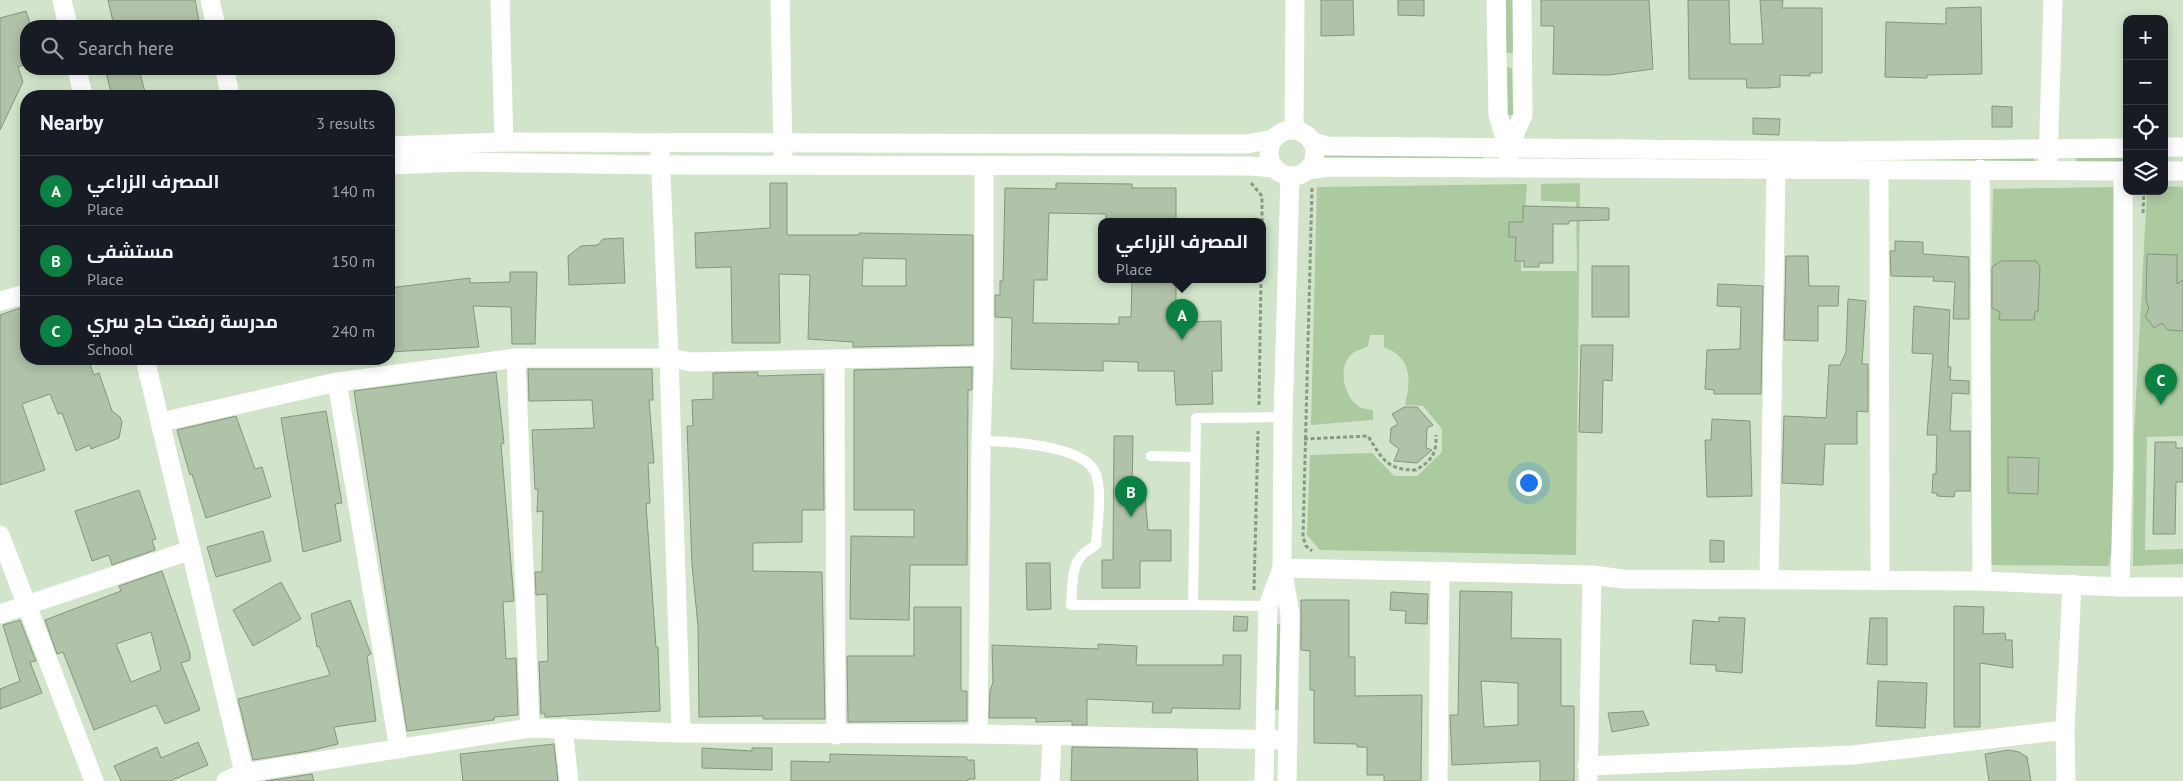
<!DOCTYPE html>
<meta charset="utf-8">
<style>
:root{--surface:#171b24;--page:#242831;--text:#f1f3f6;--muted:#9ea1a6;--line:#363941;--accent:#0b8043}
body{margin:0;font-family:"PT Sans",Cairo,sans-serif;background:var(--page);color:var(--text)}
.controls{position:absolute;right:15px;top:15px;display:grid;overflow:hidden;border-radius:10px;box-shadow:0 2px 12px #0003}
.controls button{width:45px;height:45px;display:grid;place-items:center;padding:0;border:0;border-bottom:1px solid var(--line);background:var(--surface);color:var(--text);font:25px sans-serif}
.you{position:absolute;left:1528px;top:482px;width:18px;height:18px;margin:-12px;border:4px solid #fff;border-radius:50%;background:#1a73e8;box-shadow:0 0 0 8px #1a73e833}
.badge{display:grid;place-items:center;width:32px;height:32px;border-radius:50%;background:var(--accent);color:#fff;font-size:16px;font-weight:700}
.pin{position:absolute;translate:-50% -41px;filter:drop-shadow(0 1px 2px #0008)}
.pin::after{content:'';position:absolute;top:26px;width:18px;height:15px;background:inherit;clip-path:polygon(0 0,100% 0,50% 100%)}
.popup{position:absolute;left:1098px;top:218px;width:168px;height:65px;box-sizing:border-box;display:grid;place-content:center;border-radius:10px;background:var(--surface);filter:drop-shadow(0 1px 4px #0005);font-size:16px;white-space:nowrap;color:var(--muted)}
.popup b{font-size:19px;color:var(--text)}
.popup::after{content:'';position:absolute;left:50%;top:100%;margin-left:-10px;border:10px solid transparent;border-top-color:var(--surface)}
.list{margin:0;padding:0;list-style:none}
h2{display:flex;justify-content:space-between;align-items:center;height:65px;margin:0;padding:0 20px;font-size:21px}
h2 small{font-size:16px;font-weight:400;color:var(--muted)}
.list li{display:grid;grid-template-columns:32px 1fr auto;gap:15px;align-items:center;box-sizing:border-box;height:70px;padding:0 20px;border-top:1px solid var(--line)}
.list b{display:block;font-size:19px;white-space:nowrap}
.list p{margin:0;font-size:16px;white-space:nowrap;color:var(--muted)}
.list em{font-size:16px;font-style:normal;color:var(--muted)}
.icon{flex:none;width:28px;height:28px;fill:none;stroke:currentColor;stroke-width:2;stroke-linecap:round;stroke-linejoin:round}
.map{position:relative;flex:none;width:2183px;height:781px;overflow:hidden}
.search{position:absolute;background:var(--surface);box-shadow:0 2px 12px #0003;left:20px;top:20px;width:375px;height:55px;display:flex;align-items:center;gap:12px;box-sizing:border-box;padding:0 18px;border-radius:20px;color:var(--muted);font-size:19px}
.panel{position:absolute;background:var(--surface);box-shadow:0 2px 12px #0003;left:20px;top:90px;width:375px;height:275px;border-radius:20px}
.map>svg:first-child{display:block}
.green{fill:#abca9f}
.building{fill:#b0c2a8;stroke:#84967d;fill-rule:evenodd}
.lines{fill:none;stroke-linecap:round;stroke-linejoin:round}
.path{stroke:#8a9885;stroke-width:3;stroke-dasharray:4 2.5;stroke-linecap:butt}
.service{stroke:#fff;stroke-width:10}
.minor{stroke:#fff;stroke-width:19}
</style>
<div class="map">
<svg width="2183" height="781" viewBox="0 0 2183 781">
<rect width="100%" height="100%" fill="#d2e5cb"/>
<!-- green -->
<g class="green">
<rect x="1506" y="0" width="7" height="53"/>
<polygon points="1507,67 1512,68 1513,115 1508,115"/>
<polygon points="1323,154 1483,156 1483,161 1323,159"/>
<polygon points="1655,156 2034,156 2034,161 1655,160"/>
<polygon points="2076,158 2127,158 2127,163 2076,162"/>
<path d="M1580,183L1576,555L1320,550L1307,535L1310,455L1372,453L1394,476H1417L1442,452V429L1423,406L1405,405C1411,379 1412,358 1384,347V335H1370L1368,346C1364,348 1357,350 1353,353C1337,366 1343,395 1358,406C1362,409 1368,409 1373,410V420L1311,425L1317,187L1527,184L1521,271H1577L1576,202L1541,201V184Z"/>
<polygon points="2164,186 2183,187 2183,436 2147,437 2145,550 2183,549 2183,564 2133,566 2134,435 2147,191 2164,191"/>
<polygon points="2115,187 2117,515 2109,566 1986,565 1993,189"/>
<polygon points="1276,624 1281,624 1281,710 1275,710"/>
</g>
<!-- building -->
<g class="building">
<polygon points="108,0 195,0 199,21 176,26 114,26"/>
<polygon points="1321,0 1353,0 1354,35 1321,36"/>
<polygon points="1398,0 1424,0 1424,16 1398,15"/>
<polygon points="1541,0 1649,0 1653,69 1609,75 1553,74 1554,26 1541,26"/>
<polygon points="1688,0 1729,0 1730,44 1763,44 1760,0 1783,0 1782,8 1822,8 1822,73 1810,73 1810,76 1780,75 1780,87 1766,88 1747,88 1746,79 1689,79"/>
<polygon points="1981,7 1982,74 1927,75 1927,78 1885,77 1886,22 1946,24 1946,8"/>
<polygon points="26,11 31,26 26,26 26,64 18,67 23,82 0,130 0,18"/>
<polygon points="105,69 139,69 146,96 112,96"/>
<polygon points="1992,106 2012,107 2012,127 1992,127"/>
<polygon points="1753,118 1780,119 1779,135 1753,134"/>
<path d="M770,183H787V235H859V233L973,235V345L853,347V342L808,339L810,275L779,274L780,343H732L731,267L696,268L695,233L770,228ZM863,258L906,259V286H862Z"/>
<polygon points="1056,183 1132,184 1132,188 1176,188 1176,221 1132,221 1132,219 1106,219 1106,214 1049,213 1047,280 1034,280 1033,323 1119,324 1119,317 1131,317 1132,279 1176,279 1176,322 1221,321 1222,371 1212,371 1213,404 1176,405 1174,371 1138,371 1138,362 1103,361 1103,371 1011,369 1012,318 995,317 995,295 1000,295 1000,281 1003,281 1005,188 1056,189"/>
<polygon points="1523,206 1609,208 1609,220 1569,221 1569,224 1553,224 1553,263 1539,263 1539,267 1524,267 1524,261 1515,261 1516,237 1509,237 1509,222 1523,222"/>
<polygon points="623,238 625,283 569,285 568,256 581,246 598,245 603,239"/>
<polygon points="1895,241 1923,242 1923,254 1969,257 1969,319 1953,319 1955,282 1933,281 1934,277 1891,276 1890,251 1895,251"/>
<polygon points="2147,254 2177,255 2177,284 2183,280 2183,331 2168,330 2162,323 2154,328 2145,316 2149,309 2146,300"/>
<polygon points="1786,256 1808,256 1809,286 1839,286 1838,306 1818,306 1818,341 1784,340"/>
<polygon points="2001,261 2036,261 2040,267 2038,311 2035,312 2034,320 1999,320 2000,312 1992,308 1992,267"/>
<rect x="1592" y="266" width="37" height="51"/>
<polygon points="510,272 537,272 535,344 512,344 511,307 473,306 479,347 389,352 389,288 470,278 470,283 510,282"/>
<polygon points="1718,284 1763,286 1761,394 1714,394 1714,390 1705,389 1707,350 1740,349 1741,307 1717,306"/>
<polygon points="1848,299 1866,301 1862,364 1868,364 1868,412 1857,411 1857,444 1825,444 1823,485 1782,483 1784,416 1826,418 1829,365 1840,365 1846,352"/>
<polygon points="26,306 26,359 88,359 94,375 99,373 112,411 120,417 122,422 119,438 91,449 90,445 76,451 62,413 58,414 50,394 22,404 45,470 0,485 0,315"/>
<polygon points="1914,306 1950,310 1948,358 1948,367 1951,367 1950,380 1969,381 1969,394 1952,393 1950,431 1970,431 1970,491 1955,491 1954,497 1937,496 1937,493 1932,493 1933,474 1936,474 1937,435 1927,435 1933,354 1912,353"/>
<polygon points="1581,345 1613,345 1612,381 1603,380 1602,433 1579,432"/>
<polygon points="972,367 972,390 968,390 967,565 910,565 909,620 850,619 851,536 914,537 914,510 854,510 854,370"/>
<polygon points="528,369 652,369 653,400 649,400 654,463 648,463 650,503 646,504 656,647 658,647 660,711 545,717 545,713 541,714 539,662 548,661 547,594 536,595 535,572 542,572 543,511 537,512 538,489 535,489 532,430 594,428 592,400 529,401"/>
<polygon points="496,372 504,443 501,444 514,601 503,602 506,659 516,658 518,715 494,717 494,720 407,731 354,391"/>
<polygon points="758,372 758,376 823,374 824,510 802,510 802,542 753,543 753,571 822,572 825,719 763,719 763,716 699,717 698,626 692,565 687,426 693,426 692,400 713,399 713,373"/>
<polygon points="1404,407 1417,407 1433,425 1427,428 1426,448 1432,450 1417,463 1394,461 1399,449 1390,442 1391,428 1398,424 1392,414"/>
<polygon points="326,411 342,503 335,504 341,541 303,552 281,418"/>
<polygon points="236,416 255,469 262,467 271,497 206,518 192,474 190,475 177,430"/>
<polygon points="1712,419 1750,421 1752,496 1707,497 1705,440 1711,440"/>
<polygon points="1114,436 1133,436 1132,496 1145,496 1148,530 1171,530 1171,561 1140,561 1140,588 1102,588 1102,560 1113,560"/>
<polygon points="2155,442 2176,442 2176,448 2183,448 2183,482 2176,482 2175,534 2153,534"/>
<polygon points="2008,457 2039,458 2038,494 2008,493"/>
<polygon points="139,490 156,539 152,540 155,550 112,565 109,555 92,561 75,511"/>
<polygon points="263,531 271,561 216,577 207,547"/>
<polygon points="1710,540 1724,541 1724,562 1710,562"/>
<polygon points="1026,563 1050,563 1051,609 1027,610"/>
<path d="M162,571L190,653V660L181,663L200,710L165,724L156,705L94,730L63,652L57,654L45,620L121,591L119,586ZM151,632L161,670L131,682L116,644Z"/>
<polygon points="281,582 301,619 253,646 233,610"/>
<path d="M1460,591L1512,592L1511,638L1561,639V706H1574V781H1540V761L1452,765L1450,715H1458ZM1481,681L1518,683V725L1484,727Z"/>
<polygon points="1391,592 1428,594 1427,624 1405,623 1406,611 1390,610"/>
<polygon points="350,600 371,654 367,656 376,721 334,727 338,744 309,751 253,760 238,699 330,675 319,646 317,647 311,614"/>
<polygon points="1301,600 1349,600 1349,657 1355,657 1355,696 1422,695 1421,781 1384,781 1384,775 1367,775 1367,747 1357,747 1357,744 1314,743 1314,690 1310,690 1310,651 1301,650"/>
<polygon points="1954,606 1984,607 1983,634 2005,633 2006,640 2012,640 2013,668 1980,663 1980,727 1954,727"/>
<polygon points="914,607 961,607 961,691 967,691 967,721 848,722 847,656 914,656"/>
<polygon points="1234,616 1248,617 1247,631 1233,631"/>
<polygon points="1719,617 1745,618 1742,673 1716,671 1716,665 1690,664 1693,620 1719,622"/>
<polygon points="1870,618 1887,618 1887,665 1867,664"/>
<polygon points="20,620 36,661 30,662 42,693 0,709 0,689 20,681 3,625"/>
<polygon points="1098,644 1137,646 1136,665 1223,665 1223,655 1241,655 1240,709 1172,708 1171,713 1152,713 1153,702 1087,699 1087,725 1072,725 1072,721 1036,722 1036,718 989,718 990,691 993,682 992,645 1098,649"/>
<polygon points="1878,681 1927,683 1925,728 1876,726"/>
<polygon points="1643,711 1649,725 1612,732 1608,713"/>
<polygon points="198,742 208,765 170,781 121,781 114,766 157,747 161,758"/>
<polygon points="554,744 558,781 463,781 460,754"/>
<polygon points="1072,747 1197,749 1198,781 1071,781"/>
<polygon points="702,748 752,751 752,748 772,748 772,770 702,768"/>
<polygon points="2009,750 2019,752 2027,757 2031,781 1989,781 1985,754"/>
<polygon points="830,754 967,757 967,760 974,760 975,779 968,779 968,781 791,781 791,761 830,762"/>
<polygon points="312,774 314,781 266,781"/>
</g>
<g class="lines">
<!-- path -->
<g class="path">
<polyline points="1251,183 1262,196 1262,221"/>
<polyline points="1312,188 1303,537 1306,546 1312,551"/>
<polyline points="2143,213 2144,191"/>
<polyline points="1259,405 1261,279"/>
<path d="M1304,439L1368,436C1383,460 1387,470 1416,470C1431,461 1437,454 1436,435"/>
<polyline points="1254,590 1258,431"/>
</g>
<!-- service -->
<g class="service">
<path d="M981,441C1006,441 1083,445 1095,472C1103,488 1097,527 1096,545C1068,561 1074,575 1071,605H1193"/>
<polyline points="1151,456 1195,457"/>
<polyline points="1268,606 1193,605 1196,418 1283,417"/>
</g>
<!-- minor -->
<g class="minor">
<polyline points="62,0 68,26"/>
<polyline points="210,0 216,26"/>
<polyline points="500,0 504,142"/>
<polyline points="780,0 783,154"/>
<polyline points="1496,0 1498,115 1508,149 1508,160"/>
<polyline points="77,69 83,96"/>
<polyline points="225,69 230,96"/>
<circle cx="1292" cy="153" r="23"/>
<polyline points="1294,130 1295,0"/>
<polyline points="1312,142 1327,146 1833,151 2127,148"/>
<polyline points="389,146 504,142 1247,144 1273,139"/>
<polyline points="2164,147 2183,147"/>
<polyline points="1508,149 1523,115 1522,0"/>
<polyline points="660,152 669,358 681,733"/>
<polyline points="2048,163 2053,0"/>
<polyline points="389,165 462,162 660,165 1250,166 1274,168"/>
<polyline points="1980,169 1982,581"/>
<polyline points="1308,170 1327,167 2127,171"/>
<polyline points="1879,170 1880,581"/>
<polyline points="2164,171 2183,171"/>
<polyline points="0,301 26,294"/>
<polyline points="516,358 530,728"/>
<polyline points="145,359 246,781"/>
<polyline points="835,360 836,735"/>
<polyline points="161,422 337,382"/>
<polyline points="0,535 94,781"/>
<polyline points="1282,568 1592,575 1623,579 1982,581 2120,587 2183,587"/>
<polyline points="1769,580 1776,169"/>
<polyline points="2120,587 2123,463 2123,171"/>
<polyline points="0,614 191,550"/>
<polyline points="563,728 569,781"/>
<polyline points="978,734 981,441 984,356 984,166"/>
<polyline points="399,749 337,382 516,358 669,358 691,362 984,356"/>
<polyline points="1587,766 1853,755 2065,730"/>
<polyline points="226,781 244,773 530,728 681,733 978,734 1288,740"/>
<polyline points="1050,781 1052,736"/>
<polyline points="1264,781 1268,606 1282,568"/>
<polyline points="1287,781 1290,614 1282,568 1283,417 1290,176"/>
<polyline points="1438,781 1440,571"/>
<polyline points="1588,781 1592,575"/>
<polyline points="2066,781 2065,730 2072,584"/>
</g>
</g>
</svg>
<div class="controls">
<button>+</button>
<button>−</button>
<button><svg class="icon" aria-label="locate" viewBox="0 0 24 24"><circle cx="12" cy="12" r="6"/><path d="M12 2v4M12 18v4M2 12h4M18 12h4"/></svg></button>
<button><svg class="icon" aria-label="layers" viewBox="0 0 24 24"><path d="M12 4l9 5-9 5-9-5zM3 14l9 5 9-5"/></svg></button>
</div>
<div class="you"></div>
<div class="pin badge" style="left:1182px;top:340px">A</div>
<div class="popup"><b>المصرف الزراعي</b>Place</div>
<div class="pin badge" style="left:1131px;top:517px">B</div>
<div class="pin badge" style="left:2161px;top:405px">C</div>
<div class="search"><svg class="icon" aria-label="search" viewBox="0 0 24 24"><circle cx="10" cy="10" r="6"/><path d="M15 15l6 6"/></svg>Search here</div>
<section class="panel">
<h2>Nearby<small>3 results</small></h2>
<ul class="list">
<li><span class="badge">A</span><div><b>المصرف الزراعي</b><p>Place</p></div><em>140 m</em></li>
<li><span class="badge">B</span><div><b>مستشفى</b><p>Place</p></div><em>150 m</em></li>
<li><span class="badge">C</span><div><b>مدرسة رفعت حاج سري</b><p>School</p></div><em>240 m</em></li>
</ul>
</section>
</div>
